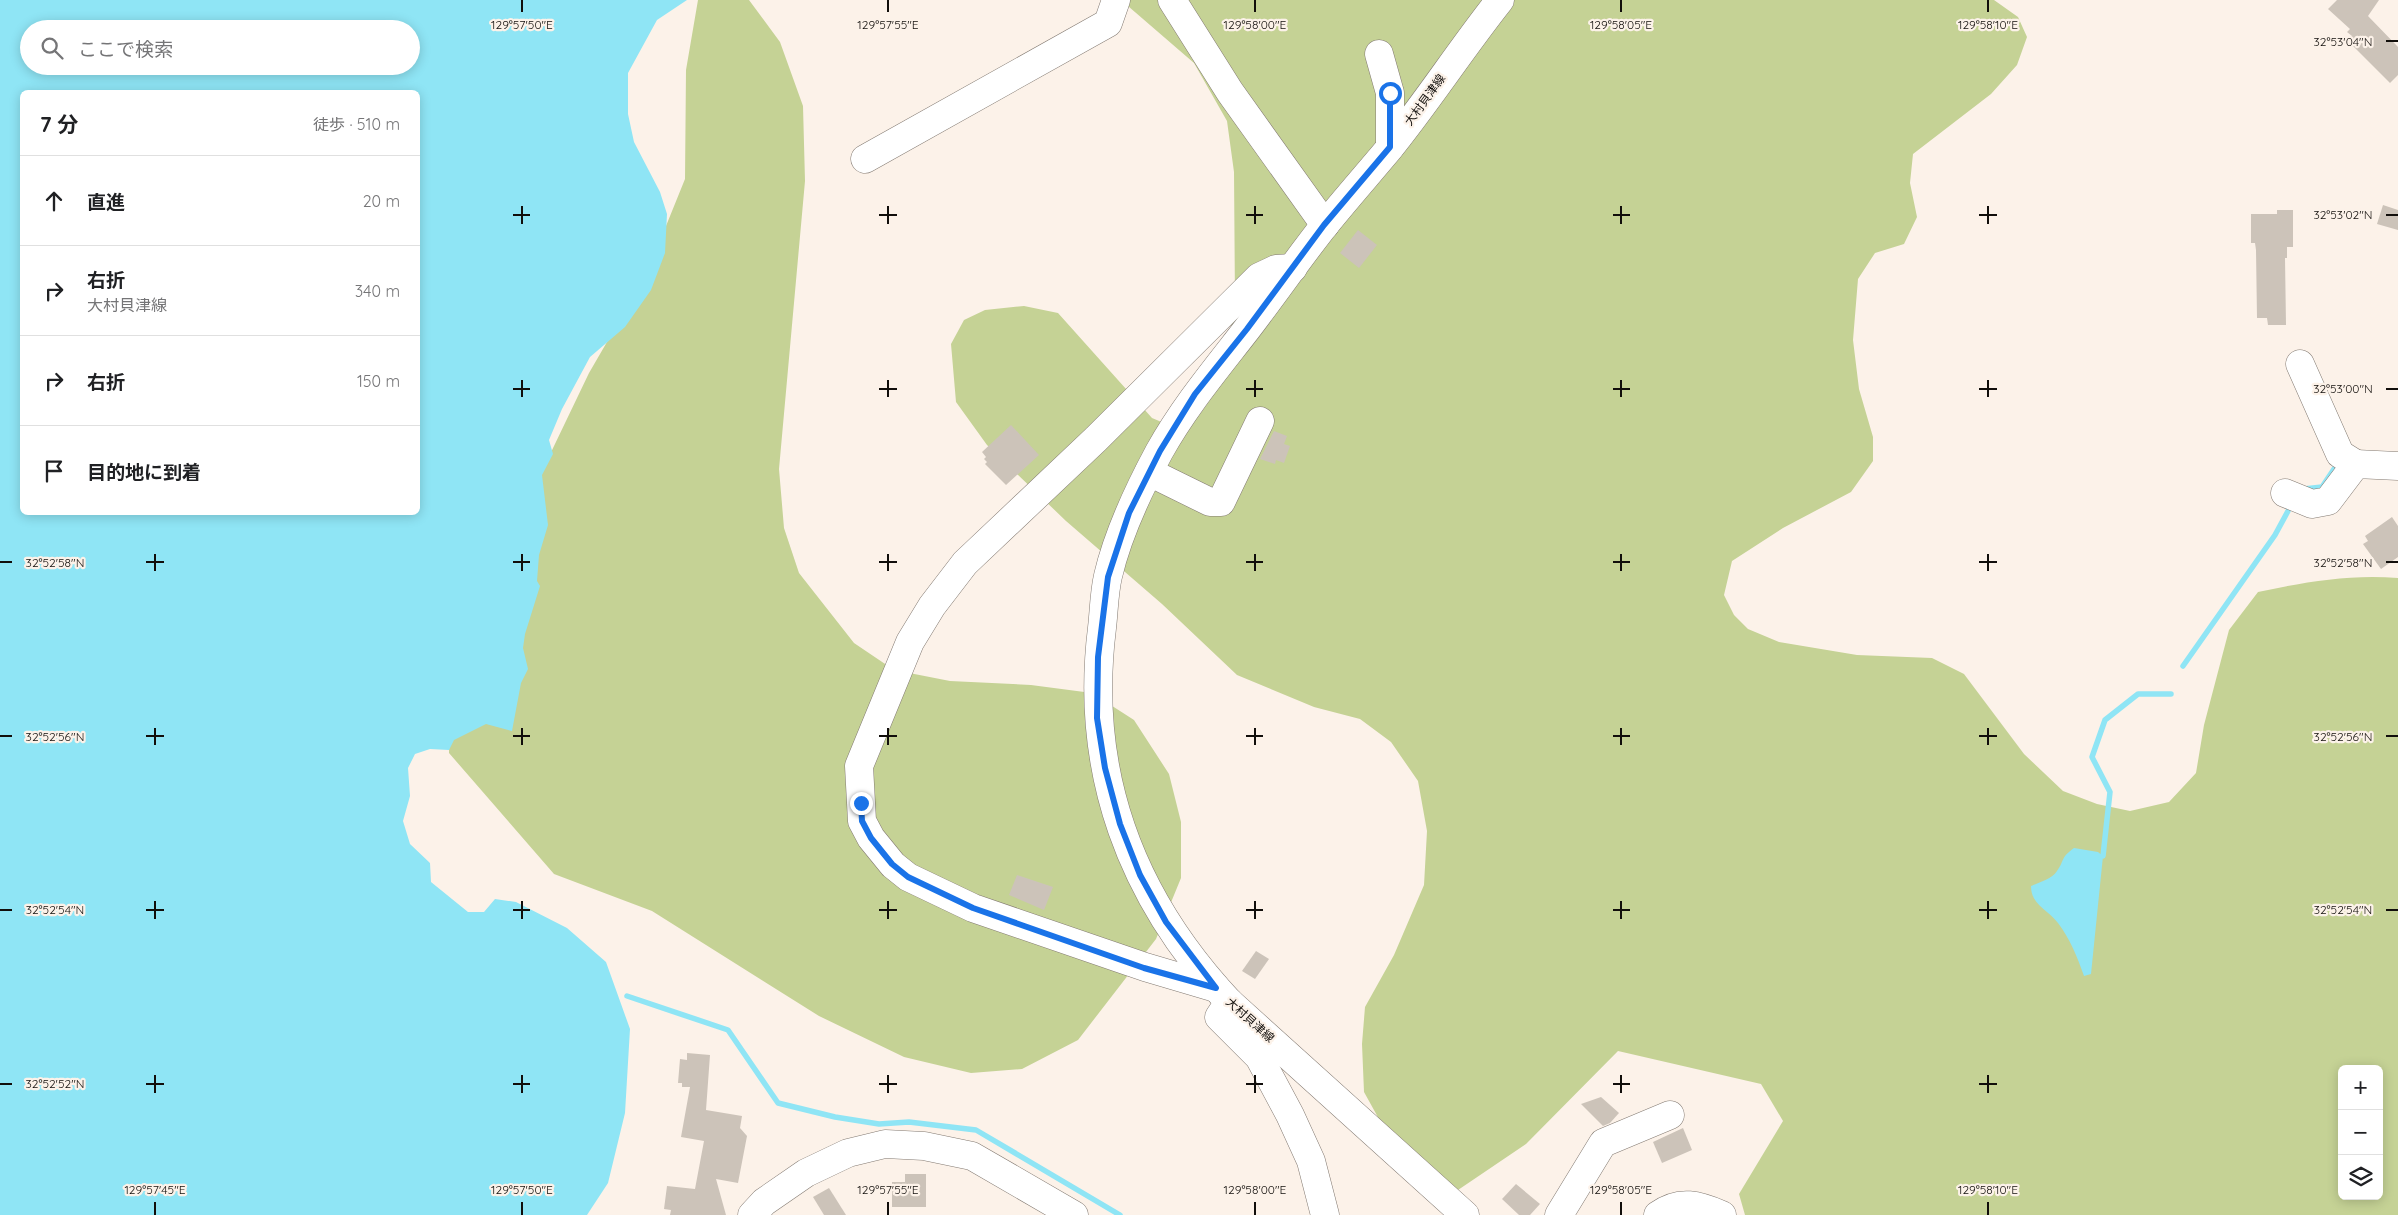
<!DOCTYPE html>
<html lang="ja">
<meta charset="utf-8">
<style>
:root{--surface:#fff;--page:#f2f2f2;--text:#202124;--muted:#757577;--line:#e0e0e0}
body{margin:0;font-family:Quicksand,"Noto Sans JP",sans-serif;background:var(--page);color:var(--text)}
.controls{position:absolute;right:15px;bottom:15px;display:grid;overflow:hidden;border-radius:8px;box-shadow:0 2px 12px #0003}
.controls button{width:45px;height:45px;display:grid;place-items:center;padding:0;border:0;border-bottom:1px solid var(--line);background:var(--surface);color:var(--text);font:25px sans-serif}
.stop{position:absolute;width:15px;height:15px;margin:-11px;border:4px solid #1a73e8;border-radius:50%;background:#fff}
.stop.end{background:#1a73e8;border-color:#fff;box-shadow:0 1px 5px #0008}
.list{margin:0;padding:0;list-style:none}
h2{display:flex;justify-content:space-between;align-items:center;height:65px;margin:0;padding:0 20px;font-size:21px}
h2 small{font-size:16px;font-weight:400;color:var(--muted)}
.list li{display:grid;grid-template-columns:32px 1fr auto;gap:15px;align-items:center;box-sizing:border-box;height:90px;padding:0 20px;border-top:1px solid var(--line)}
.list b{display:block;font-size:19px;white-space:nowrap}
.list p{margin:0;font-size:16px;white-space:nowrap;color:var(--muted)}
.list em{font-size:16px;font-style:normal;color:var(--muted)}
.icon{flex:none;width:28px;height:28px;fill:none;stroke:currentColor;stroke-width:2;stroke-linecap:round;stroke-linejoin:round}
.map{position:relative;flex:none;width:2398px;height:1215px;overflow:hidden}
.search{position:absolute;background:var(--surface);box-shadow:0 2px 12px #0003;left:20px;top:20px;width:400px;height:55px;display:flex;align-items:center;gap:12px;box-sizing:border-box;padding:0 18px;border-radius:28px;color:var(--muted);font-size:19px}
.panel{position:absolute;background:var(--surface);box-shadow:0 2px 12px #0003;left:20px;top:90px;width:400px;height:425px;border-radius:8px}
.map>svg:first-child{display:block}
.green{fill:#c5d295;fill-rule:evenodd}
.water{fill:#8fe5f5;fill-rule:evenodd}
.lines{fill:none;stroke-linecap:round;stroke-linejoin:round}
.stream{stroke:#8fe5f5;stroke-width:5.5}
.building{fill:#ccc3b9}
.minor-casing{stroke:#837a72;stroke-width:29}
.major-casing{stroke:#837a72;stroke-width:29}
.minor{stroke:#fff;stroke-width:28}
.major{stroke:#fff;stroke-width:28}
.route{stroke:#1a73e8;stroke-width:6}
.ticks{fill:none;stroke:#110e0b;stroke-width:2}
.labels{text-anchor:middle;stroke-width:4.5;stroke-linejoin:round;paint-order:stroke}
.street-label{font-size:12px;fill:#110e0b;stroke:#fcf2e9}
.ticks-label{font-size:12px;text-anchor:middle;fill:#110e0b;stroke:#fcf2e9;stroke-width:4.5;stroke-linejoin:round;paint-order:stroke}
</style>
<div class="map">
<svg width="2398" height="1215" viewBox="0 0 2398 1215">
<rect width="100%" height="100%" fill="#fcf2e9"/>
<!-- green -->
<g class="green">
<polygon points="698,0 749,0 780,42 803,106 805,181 779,469 784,528 799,573 854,643 894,670 950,681 1031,685 1092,693 1134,720 1169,774 1181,822 1181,878 1156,939 1078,1040 1022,1069 971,1073 904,1057 819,1016 652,911 554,874 449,753 450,696 508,542 589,373 647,273 685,179 686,70"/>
<path d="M1121,0H1994L2018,17L2027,37L2017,65L1991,94L1913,154L1910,183L1917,217L1904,244L1875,253L1858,279L1853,340L1859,389L1873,437V461L1851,492L1783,528L1732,561L1724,595L1734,615L1748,629L1779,642L1857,655L1932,658L1964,674L2024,754L2063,791L2097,804L2130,811L2169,802L2196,773L2204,725L2229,630L2258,592C2305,582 2350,574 2398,578V1215H1745L1739,1194L1783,1121L1761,1084L1618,1051L1526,1144L1458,1190L1390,1139L1364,1092L1362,1044L1365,1007L1394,955L1424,885L1427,831L1418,781L1391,742L1360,719L1314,707L1237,675L1162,604L1066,521L987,445L956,402L951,344L964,320L985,310L1024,306L1058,313L1152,418L1171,426L1200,414L1222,383L1235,303L1234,172L1227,121L1194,63ZM2342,1069H2379V1196H2342Z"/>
</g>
<!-- water -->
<g class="water">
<path d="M0,0H687L657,20L628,73V114L634,142L660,192L667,214L665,253L651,290L625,327L590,357L562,409L549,440L553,454L542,475L548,525L539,555L537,581L540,586L525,634L523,648L528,669L521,683L512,731L486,724L454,740L449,750L430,749L415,754L408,768L410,796L403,821L410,844L430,863L431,882L468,912H484L495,899L516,902L567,928L606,962L630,1029L625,1113L608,1183L587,1215H0ZM29,29H411V66H29ZM22,92H418V512H22Z"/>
<path d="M2074,848L2098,852L2103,856L2091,974L2084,976C2077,956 2070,939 2058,923C2047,909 2031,905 2031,886C2040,882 2052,879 2057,871C2065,860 2060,858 2074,848Z"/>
</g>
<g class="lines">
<!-- stream -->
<g class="stream">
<polyline points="2304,489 2322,487 2334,469"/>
<polyline points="2183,666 2275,535 2288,511"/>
<polyline points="2103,856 2110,792 2092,757 2105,720 2138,694 2171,694"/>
<polyline points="627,996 728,1030 778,1103 835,1117 879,1124 909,1122 976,1130 1120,1215"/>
</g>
</g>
<!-- building -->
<g class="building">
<polygon points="2337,0 2379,0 2368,16 2398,47 2398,75 2390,83 2347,40 2352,36 2347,32 2350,29 2328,9"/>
<polygon points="2383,205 2398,210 2398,230 2377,224"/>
<polygon points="2277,210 2293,210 2293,247 2287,247 2287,258 2285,258 2286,325 2268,325 2267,318 2257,318 2256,250 2255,243 2251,243 2251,214 2277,214"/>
<polygon points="1358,230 1377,245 1359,268 1340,253"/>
<polygon points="1011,425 1039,455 1006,485 985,464 987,462 984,459 986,457 982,452"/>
<polygon points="1274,431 1287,436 1284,444 1290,446 1284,463 1276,460 1275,464 1260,459"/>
<polygon points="2392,517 2398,526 2398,557 2381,569 2363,544 2368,541 2365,536"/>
<polygon points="1017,875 1053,887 1044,910 1009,895"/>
<polygon points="1256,951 1269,959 1255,979 1242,971"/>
<polygon points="687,1053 710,1055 706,1110 742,1116 740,1128 747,1136 738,1183 716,1179 726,1215 670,1215 671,1210 664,1209 667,1186 695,1189 704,1141 681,1137 690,1087 682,1087 682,1083 678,1083 680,1059 687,1060"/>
<polygon points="1601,1097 1619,1113 1610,1123 1603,1126 1581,1104"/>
<polygon points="1683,1128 1692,1150 1662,1163 1653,1142"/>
<polygon points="905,1174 926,1174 926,1207 892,1207 892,1182 905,1182"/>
<polygon points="1516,1184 1540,1204 1530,1215 1519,1215 1502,1199"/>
<polygon points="829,1188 846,1215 824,1215 813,1197"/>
</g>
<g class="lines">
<defs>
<g id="minor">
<polyline points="1172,0 1230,92 1325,225"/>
<polyline points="1379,54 1390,93 1390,147"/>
<polyline points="865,159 1108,23 1116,0"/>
<polyline points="2300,364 2340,454 2356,464"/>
<polyline points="1149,472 1210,502 1221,502 1260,421"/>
<polyline points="2285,493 2312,504 2328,501 2356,464 2398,466"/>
<polyline points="1216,988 1145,967 973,908 908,877 893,865 871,838 862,821 859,766 910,642 932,606 965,563 1096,439 1259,277 1276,269 1293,268"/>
<polyline points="1229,1002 1219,1017 1259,1057 1290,1115 1311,1161 1325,1215"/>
<polyline points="752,1215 764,1202 806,1173 848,1153 885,1144 924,1146 972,1156 1074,1215"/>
<polyline points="1559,1215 1603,1143 1670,1115"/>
<path d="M1658,1215C1680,1199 1699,1205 1722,1215"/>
</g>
<path id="major" d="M1465,1215L1229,1002C1131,897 1084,772 1102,628C1104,611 1104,593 1108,576C1118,533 1138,491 1159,452C1184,407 1216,369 1247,329C1273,295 1298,259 1324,226C1345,200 1367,175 1388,150C1427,102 1461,49 1500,0"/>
</defs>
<!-- minor casing -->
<use href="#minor" class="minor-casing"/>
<!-- major casing -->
<use href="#major" class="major-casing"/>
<!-- minor -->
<use href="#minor" class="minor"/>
<!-- major -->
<use href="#major" class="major"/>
</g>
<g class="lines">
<!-- route -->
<polyline class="route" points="861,803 862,821 871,838 892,864 908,877 973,908 1144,968 1216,988 1166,922 1140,875 1120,824 1105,768 1097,718 1098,657 1108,577 1129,513 1160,451 1195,394 1247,329 1324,225 1390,147 1390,93"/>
</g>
<!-- ticks -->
<path class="ticks" d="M522,0V12M888,0V12M1255,0V12M1621,0V12M1988,0V12M2386,41H2398M522,206V224M888,206V224M1255,206V224M1621,206V224M1988,206V224M513,215H530M879,215H897M1246,215H1263M1613,215H1630M1979,215H1997M2386,215H2398M522,380V397M888,380V397M1255,380V397M1621,380V397M1988,380V397M513,389H530M879,389H897M1246,389H1263M1613,389H1630M1979,389H1997M2386,389H2398M155,554V571M522,554V571M888,554V571M1255,554V571M1621,554V571M1988,554V571M0,562H12M146,562H164M513,562H530M879,562H897M1246,562H1263M1613,562H1630M1979,562H1997M2386,562H2398M155,728V745M522,728V745M888,728V745M1255,728V745M1621,728V745M1988,728V745M0,736H12M146,736H164M513,736H530M879,736H897M1246,736H1263M1613,736H1630M1979,736H1997M2386,736H2398M155,901V919M522,901V919M888,901V919M1255,901V919M1621,901V919M1988,901V919M0,910H12M146,910H164M513,910H530M879,910H897M1246,910H1263M1613,910H1630M1979,910H1997M2386,910H2398M155,1075V1093M522,1075V1093M888,1075V1093M1255,1075V1093M1621,1075V1093M1988,1075V1093M0,1084H12M146,1084H164M513,1084H530M879,1084H897M1246,1084H1263M1613,1084H1630M1979,1084H1997M155,1202V1215M522,1202V1215M888,1202V1215M1255,1202V1215M1621,1202V1215M1988,1202V1215"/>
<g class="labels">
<!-- street labels -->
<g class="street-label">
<text transform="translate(1425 100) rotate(-54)" y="4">大村貝津線</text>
<text transform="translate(1250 1020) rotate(42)" y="4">大村貝津線</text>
</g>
</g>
<g class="ticks-label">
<text x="522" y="29">129°57'50"E</text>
<text x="888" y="29">129°57'55"E</text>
<text x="1255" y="29">129°58'00"E</text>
<text x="1621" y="29">129°58'05"E</text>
<text x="1988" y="29">129°58'10"E</text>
<text x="2343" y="46">32°53'04"N</text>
<text x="2343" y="219">32°53'02"N</text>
<text x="2343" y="393">32°53'00"N</text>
<text x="55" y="567">32°52'58"N</text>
<text x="2343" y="567">32°52'58"N</text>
<text x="55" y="741">32°52'56"N</text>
<text x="2343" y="741">32°52'56"N</text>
<text x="55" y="914">32°52'54"N</text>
<text x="2343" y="914">32°52'54"N</text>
<text x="55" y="1088">32°52'52"N</text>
<text x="155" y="1194">129°57'45"E</text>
<text x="522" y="1194">129°57'50"E</text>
<text x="888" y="1194">129°57'55"E</text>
<text x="1255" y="1194">129°58'00"E</text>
<text x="1621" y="1194">129°58'05"E</text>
<text x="1988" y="1194">129°58'10"E</text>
</g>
</svg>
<div class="controls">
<button>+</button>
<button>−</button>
<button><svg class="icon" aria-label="layers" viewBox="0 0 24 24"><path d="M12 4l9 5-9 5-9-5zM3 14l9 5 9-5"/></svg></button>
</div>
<div class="stop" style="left:1390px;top:93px"></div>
<div class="stop end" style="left:861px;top:803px"></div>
<div class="search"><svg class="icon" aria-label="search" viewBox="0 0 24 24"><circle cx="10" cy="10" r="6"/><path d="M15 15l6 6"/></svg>ここで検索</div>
<section class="panel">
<h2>7 分<small>徒歩 · 510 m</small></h2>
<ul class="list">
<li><svg class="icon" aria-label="ahead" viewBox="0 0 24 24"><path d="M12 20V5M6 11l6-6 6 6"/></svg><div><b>直進</b></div><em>20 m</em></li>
<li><svg class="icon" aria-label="right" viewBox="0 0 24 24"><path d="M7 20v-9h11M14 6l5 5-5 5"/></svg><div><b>右折</b><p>大村貝津線</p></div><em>340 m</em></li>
<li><svg class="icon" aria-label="right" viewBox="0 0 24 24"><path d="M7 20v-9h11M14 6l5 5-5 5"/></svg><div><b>右折</b></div><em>150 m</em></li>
<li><svg class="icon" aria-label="arrive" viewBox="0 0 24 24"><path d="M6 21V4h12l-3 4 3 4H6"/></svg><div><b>目的地に到着</b></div></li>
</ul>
</section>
</div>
